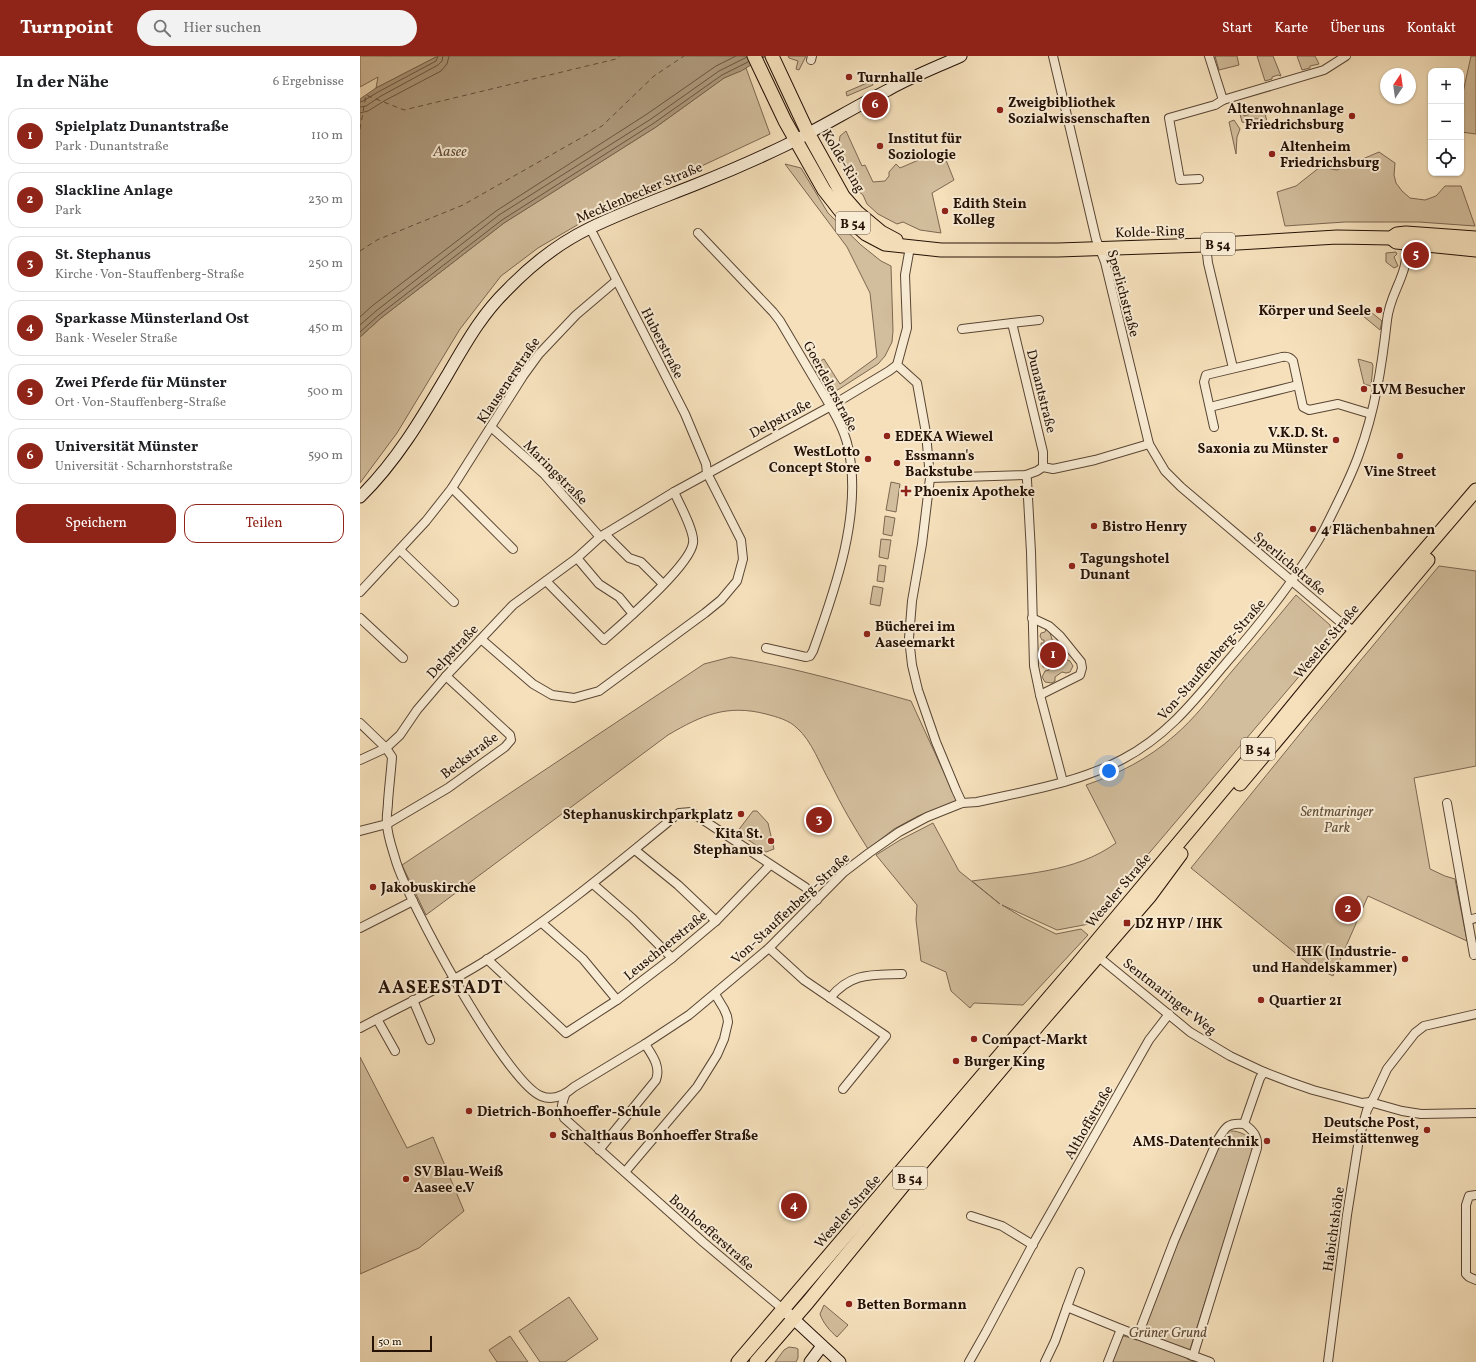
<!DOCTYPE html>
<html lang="de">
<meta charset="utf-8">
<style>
:root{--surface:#fff;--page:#f2f2f2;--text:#202124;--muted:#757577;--line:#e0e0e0;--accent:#8f2418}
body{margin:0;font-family:Vollkorn,serif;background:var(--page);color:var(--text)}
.controls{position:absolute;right:12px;top:12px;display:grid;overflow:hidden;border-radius:8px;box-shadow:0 1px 3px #0004}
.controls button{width:36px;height:36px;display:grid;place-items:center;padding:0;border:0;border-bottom:1px solid var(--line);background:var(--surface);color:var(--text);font:20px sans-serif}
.compass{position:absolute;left:1020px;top:12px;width:36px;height:36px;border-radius:50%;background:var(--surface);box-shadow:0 1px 3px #0004;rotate:13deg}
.scale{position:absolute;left:12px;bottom:10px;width:60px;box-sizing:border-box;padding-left:4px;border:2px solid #251106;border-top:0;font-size:11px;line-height:14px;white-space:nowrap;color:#251106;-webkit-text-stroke:3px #f8ebd3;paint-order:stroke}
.you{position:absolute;left:749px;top:715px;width:14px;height:14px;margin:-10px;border:3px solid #fff;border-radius:50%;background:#1a73e8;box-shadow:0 0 0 6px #1a73e833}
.badge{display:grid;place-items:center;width:26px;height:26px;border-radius:50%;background:var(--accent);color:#fff;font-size:13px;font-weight:700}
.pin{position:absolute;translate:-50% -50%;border:2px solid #fff;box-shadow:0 1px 4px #0006}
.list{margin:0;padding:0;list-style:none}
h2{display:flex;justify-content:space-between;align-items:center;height:52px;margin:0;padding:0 16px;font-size:17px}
h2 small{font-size:13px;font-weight:400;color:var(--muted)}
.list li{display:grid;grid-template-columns:26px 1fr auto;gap:12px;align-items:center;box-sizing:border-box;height:56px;margin:0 8px 8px;padding:0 8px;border:1px solid var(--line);border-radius:12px}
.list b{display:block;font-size:15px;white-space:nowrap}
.list p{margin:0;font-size:13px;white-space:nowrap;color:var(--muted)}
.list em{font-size:13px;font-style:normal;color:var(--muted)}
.actions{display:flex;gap:8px;padding:12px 16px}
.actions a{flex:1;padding:9px 0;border:1px solid var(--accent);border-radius:12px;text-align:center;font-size:14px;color:var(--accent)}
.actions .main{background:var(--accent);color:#fff}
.icon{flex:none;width:22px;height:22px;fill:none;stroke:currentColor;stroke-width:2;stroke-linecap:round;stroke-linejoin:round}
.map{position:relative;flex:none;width:1116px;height:1306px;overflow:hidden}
header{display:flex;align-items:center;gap:24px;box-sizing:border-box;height:56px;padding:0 20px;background:var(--accent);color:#fff}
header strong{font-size:19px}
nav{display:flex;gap:22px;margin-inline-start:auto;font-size:14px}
.search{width:280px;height:36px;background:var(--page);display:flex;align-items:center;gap:10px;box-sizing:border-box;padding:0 14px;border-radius:22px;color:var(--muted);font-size:15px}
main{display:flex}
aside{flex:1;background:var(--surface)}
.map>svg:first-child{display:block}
.green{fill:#d2bd9c;stroke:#7c6751}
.water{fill:#ae9a7d;stroke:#77634d}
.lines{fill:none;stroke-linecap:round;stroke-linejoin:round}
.shore{stroke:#6a5642;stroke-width:1}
.ferry{stroke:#634f3c;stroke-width:1;stroke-dasharray:5 4;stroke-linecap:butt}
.street-casing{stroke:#594533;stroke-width:10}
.secondary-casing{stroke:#251106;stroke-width:13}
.primary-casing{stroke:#251106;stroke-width:15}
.street{stroke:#f8ebd3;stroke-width:8}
.secondary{stroke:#f8ebd3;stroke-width:11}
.primary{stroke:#f5e0bb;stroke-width:13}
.poi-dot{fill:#8f2418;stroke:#f8ebd3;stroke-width:1.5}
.labels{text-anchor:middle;stroke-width:4;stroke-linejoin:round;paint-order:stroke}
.shield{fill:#f8ebd3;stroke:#645244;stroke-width:1}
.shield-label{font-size:13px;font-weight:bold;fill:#251106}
.poi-label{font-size:14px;font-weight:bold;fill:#251106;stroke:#f8ebd3;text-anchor:start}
.street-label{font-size:14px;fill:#251106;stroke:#f8ebd3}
.park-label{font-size:14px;font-style:italic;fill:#624d3a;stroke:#f8ebd3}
.water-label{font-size:15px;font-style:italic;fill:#634f3c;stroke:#f8ebd3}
.district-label{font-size:18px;font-weight:bold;letter-spacing:1px;fill:#251106;stroke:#f8ebd3}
</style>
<header>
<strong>Turnpoint</strong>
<div class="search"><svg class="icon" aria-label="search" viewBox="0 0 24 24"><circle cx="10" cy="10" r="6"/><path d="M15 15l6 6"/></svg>Hier suchen</div>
<nav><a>Start</a><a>Karte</a><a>Über uns</a><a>Kontakt</a></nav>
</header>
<main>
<aside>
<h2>In der Nähe<small>6 Ergebnisse</small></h2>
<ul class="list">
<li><span class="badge">1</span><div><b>Spielplatz Dunantstraße</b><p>Park · Dunantstraße</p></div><em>110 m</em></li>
<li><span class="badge">2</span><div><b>Slackline Anlage</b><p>Park</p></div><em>230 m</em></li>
<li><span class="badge">3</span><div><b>St. Stephanus</b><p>Kirche · Von-Stauffenberg-Straße</p></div><em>250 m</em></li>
<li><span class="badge">4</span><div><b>Sparkasse Münsterland Ost</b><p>Bank · Weseler Straße</p></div><em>450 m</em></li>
<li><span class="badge">5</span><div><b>Zwei Pferde für Münster</b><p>Ort · Von-Stauffenberg-Straße</p></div><em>500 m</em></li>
<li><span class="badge">6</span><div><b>Universität Münster</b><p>Universität · Scharnhorststraße</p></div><em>590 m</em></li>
</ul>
<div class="actions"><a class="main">Speichern</a><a>Teilen</a></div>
</aside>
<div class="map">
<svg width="1116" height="1306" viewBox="0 0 1116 1306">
<rect width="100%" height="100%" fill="#f5e0bb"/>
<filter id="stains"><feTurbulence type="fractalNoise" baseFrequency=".005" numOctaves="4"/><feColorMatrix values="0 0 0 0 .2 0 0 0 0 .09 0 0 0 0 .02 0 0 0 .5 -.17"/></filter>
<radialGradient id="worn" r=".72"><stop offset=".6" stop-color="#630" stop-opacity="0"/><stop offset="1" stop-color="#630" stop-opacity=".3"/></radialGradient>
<!-- green -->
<g class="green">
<polygon points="0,0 78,0 16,32 18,21 0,31"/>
<polygon points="428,0 446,0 439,14 436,13 438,5 429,2"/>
<polygon points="855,0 877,0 879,9 859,14"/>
<polygon points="897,0 913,0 921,20 918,19 912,21 912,23 905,25"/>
<polygon points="937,0 955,0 959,8 950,10 950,12 942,14"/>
<polygon points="1111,0 1116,0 1116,78 1101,76 1102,41"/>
<polygon points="386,12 410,78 224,165 178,192 141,220 100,273 37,377 0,427 0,281 21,262 144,167 296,71 364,22"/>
<polygon points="507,17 513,29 487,40 486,36 507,27 503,19"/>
<path d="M904,54L908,69C902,61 893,61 886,67L882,66L880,58L883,57L884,60Z"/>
<polygon points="874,64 880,73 877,81 876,98 869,66"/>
<polygon points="486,75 502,110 505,109 513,126 525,125 529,120 529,116 536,108 540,112 582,94 594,124 572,137 581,177 560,174 543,166 537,168 518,158 507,148 503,139 497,134 478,95 480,80"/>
<polygon points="1019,96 1035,107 1034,119 1036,127 1042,135 1050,142 1065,144 1076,140 1085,130 1101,130 1115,170 1059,166 985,166 925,170 917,136 936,130 960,111 977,114"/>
<polygon points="425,108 441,112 468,157 501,189 521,205 531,210 533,275 532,286 525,300 518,308 473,337 469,337 452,309 464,303 480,328 517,301 510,237 487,191"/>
<polygon points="1036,196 1037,198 1034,201 1038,210 1034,212 1026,206 1026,197"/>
<polygon points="1002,249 1022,265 1020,274 997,255"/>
<polygon points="998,303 1012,307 1013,310 1011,330 1004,328"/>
<polygon points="531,426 540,428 536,456 526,454"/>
<polygon points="525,460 535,462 532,480 523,478"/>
<polygon points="521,483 531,484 528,503 519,501"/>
<polygon points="519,509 526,510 524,526 517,525"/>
<polygon points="1079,510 1116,515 1116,710 1054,722 1070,813 1085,820 1095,823 1107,885 1008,840 973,920 950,909 831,812 952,663"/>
<polygon points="513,530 523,532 520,550 510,548"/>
<path d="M936,539L970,569L971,575L970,584L729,868L697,874L642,849L662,861L696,878L721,873L728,879L663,949L614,947L610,952L591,935L586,916L561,905L556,864L557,849L516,799L540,784L573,767L599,815L640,848L612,825C661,818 715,817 756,787L726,729C758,718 788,703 814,680C834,663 850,642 867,621C890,594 913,567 936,539Z"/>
<polygon points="686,573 689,574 693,586 695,585 699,594 700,593 705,603 710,605 713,610 710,616 706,617 702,616 695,621 695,625 692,627 685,626 682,621 685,615 689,614 689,611 683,611 681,587 684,587 684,584 682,584 680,580 681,577 685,576"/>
<path d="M371,601C432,611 491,628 551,645L597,745L558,760L534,773L508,793C494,771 481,749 470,726C460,709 452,685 437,672C429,664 417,661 406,658C367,648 342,659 308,679L66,859L42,809L344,608Z"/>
<polygon points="393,755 397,755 408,767 414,793 406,796 377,776"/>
<polygon points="0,1001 47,1092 73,1081 104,1155 59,1192 0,1218"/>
<path d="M867,1075C877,1074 886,1078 893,1085L891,1100L827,1303L835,1306H751L761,1282L764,1280L777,1284L857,1092Z"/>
<polygon points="209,1241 238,1283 205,1306 180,1306 159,1275"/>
<path d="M464,1249L488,1269L477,1281C470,1275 463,1267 460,1258Z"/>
<polygon points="150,1280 168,1306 137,1306 129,1294"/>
<polygon points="429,1291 436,1292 438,1293 438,1302 436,1306 415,1306 424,1294"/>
</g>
<!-- water -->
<polygon class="water" points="78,0 406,0 381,15 364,22 296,71 144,167 21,262 0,281 0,43 16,32"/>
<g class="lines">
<!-- shore -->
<g class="shore">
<polyline points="0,46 3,45 18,36 76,5 78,0"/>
<polyline points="0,51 6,50 21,40 78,9 82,5 83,0"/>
<polyline points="0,57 8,55 24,45 81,15 87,8 89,0"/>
<polyline points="0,261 12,250 136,155 287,58 356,10 376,0"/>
<polyline points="0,269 16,255 139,159 291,63 359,15 387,1"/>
<polyline points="0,276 19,259 142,164 294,67 362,19 388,6"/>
</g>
<!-- ferry -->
<g class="ferry">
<polyline points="0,73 6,39 44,54 256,3 260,0"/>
<polyline points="0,195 17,184 103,149 242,70 294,20 324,0"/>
</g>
<defs>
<g id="street">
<polyline points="693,0 736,183 745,206 789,388 805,415 821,431 979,565 997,577"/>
<polyline points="849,0 863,44 964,14 986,0"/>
<polyline points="451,4 452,0"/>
<polyline points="839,123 820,124 809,62 855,49 863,44"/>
<path d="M338,177L413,256L420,265C434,289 448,312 462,336C472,353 484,372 488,391C503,456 475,534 453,595L450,600L446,601L406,592"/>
<polyline points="846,189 848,207 873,312"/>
<polyline points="550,191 545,219 547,272 537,309 557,327 566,377 570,422 562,488 552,545 549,582 552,609 558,634 576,686 596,734 602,747"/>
<polyline points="652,267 679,264"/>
<polyline points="602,273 652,267 683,396 683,411"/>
<polyline points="850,351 938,329"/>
<polyline points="131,371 184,418 240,481"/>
<path d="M854,371L844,326L846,319L922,301C927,300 930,301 933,305L943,351L949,354L978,348L1011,358"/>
<polyline points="666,419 667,424 671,496 674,610 680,639 703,726"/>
<polyline points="570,422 666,419 677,415 683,411 693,413 735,404 789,388"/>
<polyline points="92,432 153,493"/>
<polyline points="245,478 269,502 281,506 303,528"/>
<polyline points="40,494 94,546"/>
<polyline points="217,502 239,528 259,541 273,558"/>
<path d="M186,525L244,584C263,567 330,510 333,487C335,476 319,447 314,436"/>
<polyline points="0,536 66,465 92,432 163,320 179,298 216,259 256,225"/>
<polyline points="0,562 43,602"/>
<polyline points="672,562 689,570 700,580 721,606 722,612 720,619 680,639"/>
<polyline points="121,583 173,628 192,639 214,642 239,635 345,557 361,544 377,525 383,503 381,484 347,417 346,408 325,358 230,172"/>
<path d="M0,667L26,692L32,701C31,716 29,731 28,746C28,753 26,760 27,767C27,778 32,792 35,802C46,843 146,1026 181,1040C193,1045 205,1039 214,1031L285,988L329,959L409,892L484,816L509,797L539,776L567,761L602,747L617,746C666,735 718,727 763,703C808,679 834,645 866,607C899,569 930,531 956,488C962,479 967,468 972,458C982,438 992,418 999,398C1015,355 1022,309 1027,264C1030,235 1050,218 1046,187"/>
<polyline points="0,704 26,692 40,679 57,654 86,620 153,549 217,502 240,481 314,436 471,350 529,315 537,309"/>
<polyline points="1087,747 1114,899"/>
<polyline points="0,775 27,768 88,732 145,691 151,684 150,679 86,620"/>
<polyline points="275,794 318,829 356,865"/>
<polyline points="233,828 272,862 312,902"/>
<polyline points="1108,864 1116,862"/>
<polyline points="182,867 223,903 257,944"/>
<polyline points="0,872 53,845"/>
<polyline points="409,892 444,924 526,980 483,1033"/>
<polyline points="735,898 830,976 870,1000 904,1016 930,1026 953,1034 1002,1047 1010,1046 1042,1055 1061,1058 1116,1057"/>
<polyline points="127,903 206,977 257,944 312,902 356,865 410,809"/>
<path d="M470,942C491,916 512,919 542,918"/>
<polyline points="53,944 70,984"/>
<polyline points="17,963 35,995"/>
<path d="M0,972C43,949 88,929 128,903C196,859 257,808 319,757L331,756L445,831L457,844"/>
<path d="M205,1039C202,1047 200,1054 204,1062L343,1186L424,1254"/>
<polyline points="884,1068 900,1022 904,1016"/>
<path d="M239,1094L296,1024C301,1010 292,999 285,988"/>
<polyline points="265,1116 337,1031 357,999 364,983 368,966 367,960 364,953 355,938"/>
<polyline points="1116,1139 1109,1140 1106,1149 1106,1218 1109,1221 1116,1224"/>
<polyline points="611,1160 642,1170 673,1189"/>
<polyline points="707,1251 720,1216"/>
<path d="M778,1279L814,1185L857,1085C865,1072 867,1066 884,1068C894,1075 898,1081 897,1092L833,1300"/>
<polyline points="609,1306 626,1276 674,1186 789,984 809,958"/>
<polyline points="685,1306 695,1285 707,1251 761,1273 850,1306"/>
<polyline points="748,1306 761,1273"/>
<polyline points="968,1306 987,1159 999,1083 1007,1054 1015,1039 1027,1013 1055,977 1064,970 1116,958"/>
</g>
<g id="secondary">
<path d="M0,441C37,405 63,360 89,316C106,287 122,258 147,234C171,209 199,187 230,172C265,155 302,142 337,128C367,116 397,103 426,89C460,72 493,52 528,34C551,21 577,11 601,0"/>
<polyline points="424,1254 480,1306"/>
<polyline points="450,1306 462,1290"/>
</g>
<g id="primary">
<polyline points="394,0 425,65 464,134 482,157 506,178 525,188 581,194 698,194 844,189 977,181 1031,182 1037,178 1046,177 1116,182"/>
<polyline points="412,0 448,77 483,140 497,156 521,176 536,184"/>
<polyline points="1031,182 1036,186 1116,194"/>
<polyline points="880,728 1068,504"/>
<polyline points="378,1306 715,911 913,674 967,608 1116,434"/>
<polyline points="396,1306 448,1246 547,1125 681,966 790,840 821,798"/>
</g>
</defs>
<!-- street casing -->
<use href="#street" class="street-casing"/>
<!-- secondary casing -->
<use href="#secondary" class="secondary-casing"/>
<!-- primary casing -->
<use href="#primary" class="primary-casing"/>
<!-- street -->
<use href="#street" class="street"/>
<!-- secondary -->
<use href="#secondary" class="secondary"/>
<!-- primary -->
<use href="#primary" class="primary"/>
</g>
<!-- markers -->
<g class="poi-dot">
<circle cx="489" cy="21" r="4"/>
<circle cx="640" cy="54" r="4"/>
<circle cx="992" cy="60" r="4"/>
<circle cx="520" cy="90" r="4"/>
<circle cx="912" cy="98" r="4"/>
<circle cx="585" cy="155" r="4"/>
<circle cx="1019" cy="254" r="4"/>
<circle cx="1004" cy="333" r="4"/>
<circle cx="527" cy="380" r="4"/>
<circle cx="976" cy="384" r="4"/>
<circle cx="1040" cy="400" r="4"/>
<circle cx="508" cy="403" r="4"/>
<circle cx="537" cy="407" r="4"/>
<path d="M544 429h4v4h4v4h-4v4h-4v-4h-4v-4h4z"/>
<circle cx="734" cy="470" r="4"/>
<circle cx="953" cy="473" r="4"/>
<circle cx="712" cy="510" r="4"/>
<circle cx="507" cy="578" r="4"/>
<circle cx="381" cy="758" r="4"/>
<circle cx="411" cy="785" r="4"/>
<circle cx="13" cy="831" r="4"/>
<rect x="763" y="863" width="8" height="8" rx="2"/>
<circle cx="1045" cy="903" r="4"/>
<circle cx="901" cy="944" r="4"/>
<circle cx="614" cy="983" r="4"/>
<circle cx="596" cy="1005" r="4"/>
<circle cx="109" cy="1055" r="4"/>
<circle cx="1067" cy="1074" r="4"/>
<circle cx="193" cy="1079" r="4"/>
<circle cx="907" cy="1085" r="4"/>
<circle cx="46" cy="1123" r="4"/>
<circle cx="489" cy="1248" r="4"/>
</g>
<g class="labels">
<!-- shield labels -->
<g class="shield">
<rect x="476" y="156" width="34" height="22" rx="3"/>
<rect x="841" y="177" width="34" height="22" rx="3"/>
<rect x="881" y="682" width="34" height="22" rx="3"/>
<rect x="533" y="1111" width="34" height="22" rx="3"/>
</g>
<g class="shield-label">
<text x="493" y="172">B 54</text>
<text x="858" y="193">B 54</text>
<text x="898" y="698">B 54</text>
<text x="550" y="1127">B 54</text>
</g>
<!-- poi labels -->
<g class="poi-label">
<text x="497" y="26">Turnhalle</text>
<text x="648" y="51">Zweigbibliothek<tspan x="648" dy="16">Sozialwissenschaften</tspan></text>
<text x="984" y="57" text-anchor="end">Altenwohnanlage<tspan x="984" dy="16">Friedrichsburg</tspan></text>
<text x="528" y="87">Institut für<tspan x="528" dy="16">Soziologie</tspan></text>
<text x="920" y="95">Altenheim<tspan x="920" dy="16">Friedrichsburg</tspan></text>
<text x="593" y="152">Edith Stein<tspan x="593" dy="16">Kolleg</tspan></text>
<text x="1011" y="259" text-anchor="end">Körper und Seele</text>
<text x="1012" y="338">LVM Besucher</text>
<text x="968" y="381" text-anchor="end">V.K.D. St.<tspan x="968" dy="16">Saxonia zu Münster</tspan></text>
<text x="535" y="385">EDEKA Wiewel</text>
<text x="500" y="400" text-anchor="end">WestLotto<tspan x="500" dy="16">Concept Store</tspan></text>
<text x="545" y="404">Essmann's<tspan x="545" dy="16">Backstube</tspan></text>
<text x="1040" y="420" text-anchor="middle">Vine Street</text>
<text x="554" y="440">Phoenix Apotheke</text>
<text x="742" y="475">Bistro Henry</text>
<text x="961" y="478">4 Flächenbahnen</text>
<text x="720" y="507">Tagungshotel<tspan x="720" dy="16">Dunant</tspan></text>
<text x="515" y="575">Bücherei im<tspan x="515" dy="16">Aaseemarkt</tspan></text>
<text x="373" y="763" text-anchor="end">Stephanuskirchparkplatz</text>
<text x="403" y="782" text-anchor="end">Kita St.<tspan x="403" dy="16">Stephanus</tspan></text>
<text x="21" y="836">Jakobuskirche</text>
<text x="775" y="872">DZ HYP / IHK</text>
<text x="1037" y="900" text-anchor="end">IHK (Industrie-<tspan x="1037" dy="16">und Handelskammer)</tspan></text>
<text x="909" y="949">Quartier 21</text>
<text x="622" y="988">Compact-Markt</text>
<text x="604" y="1010">Burger King</text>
<text x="117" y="1060">Dietrich-Bonhoeffer-Schule</text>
<text x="1059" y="1071" text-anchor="end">Deutsche Post,<tspan x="1059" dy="16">Heimstättenweg</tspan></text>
<text x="201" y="1084">Schalthaus Bonhoeffer Straße</text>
<text x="899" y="1090" text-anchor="end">AMS-Datentechnik</text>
<text x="54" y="1120">SV Blau-Weiß<tspan x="54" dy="16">Aasee e.V</tspan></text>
<text x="497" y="1253">Betten Bormann</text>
</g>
<!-- street labels -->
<g class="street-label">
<text transform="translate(484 105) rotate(59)" y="5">Kolde-Ring</text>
<text transform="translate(279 136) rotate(-23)" y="5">Mecklenbecker Straße</text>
<text transform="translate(790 175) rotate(-2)" y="5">Kolde-Ring</text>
<text transform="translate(764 237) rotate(75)" y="5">Sperlichstraße</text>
<text transform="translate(303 287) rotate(63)" y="5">Huberstraße</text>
<text transform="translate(148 324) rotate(-56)" y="5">Klausenerstraße</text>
<text transform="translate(471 330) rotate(62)" y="5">Goerdelerstraße</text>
<text transform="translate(682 335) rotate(76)" y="5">Dunantstraße</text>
<text transform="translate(420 362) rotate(-28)" y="5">Delpstraße</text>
<text transform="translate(196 416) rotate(45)" y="5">Maringstraße</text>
<text transform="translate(930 507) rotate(40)" y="5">Sperlichstraße</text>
<text transform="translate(966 585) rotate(-50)" y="5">Weseler Straße</text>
<text transform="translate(92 595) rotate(-47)" y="5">Delpstraße</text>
<text transform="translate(851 603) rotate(-49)" y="5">Von-Stauffenberg-Straße</text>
<text transform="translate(109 699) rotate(-37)" y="5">Beckstraße</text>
<text transform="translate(758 834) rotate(-50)" y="5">Weseler Straße</text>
<text transform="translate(430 852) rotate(-43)" y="5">Von-Stauffenberg-Straße</text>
<text transform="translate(305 889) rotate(-39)" y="5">Leuschnerstraße</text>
<text transform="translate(810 940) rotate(38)" y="5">Sentmaringer Weg</text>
<text transform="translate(728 1066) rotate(-60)" y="5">Althoffstraße</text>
<text transform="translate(487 1155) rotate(-49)" y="5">Weseler Straße</text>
<text transform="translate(973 1173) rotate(-82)" y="5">Habichtshöhe</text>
<text transform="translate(352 1176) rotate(41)" y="5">Bonhoefferstraße</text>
</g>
<!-- park labels -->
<g class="park-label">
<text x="977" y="760">Sentmaringer<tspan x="977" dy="16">Park</tspan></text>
<text x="808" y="1281">Grüner Grund</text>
</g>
<!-- water labels -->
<g class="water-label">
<text x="90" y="100">Aasee</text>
</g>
<!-- district labels -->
<g class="district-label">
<text x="81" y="937">AASEESTADT</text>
</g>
</g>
<rect width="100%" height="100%" filter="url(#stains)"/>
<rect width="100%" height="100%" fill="url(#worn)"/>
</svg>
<div class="controls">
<button>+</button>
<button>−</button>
<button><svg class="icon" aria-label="locate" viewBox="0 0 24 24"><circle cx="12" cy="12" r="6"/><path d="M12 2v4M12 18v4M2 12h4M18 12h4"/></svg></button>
</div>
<svg class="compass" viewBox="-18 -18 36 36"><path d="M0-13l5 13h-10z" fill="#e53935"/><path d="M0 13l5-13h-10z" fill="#757577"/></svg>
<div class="scale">50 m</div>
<div class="you"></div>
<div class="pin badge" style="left:693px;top:599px">1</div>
<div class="pin badge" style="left:988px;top:853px">2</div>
<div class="pin badge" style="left:459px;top:764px">3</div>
<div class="pin badge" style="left:434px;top:1150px">4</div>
<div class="pin badge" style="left:1056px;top:199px">5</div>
<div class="pin badge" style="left:515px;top:49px">6</div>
</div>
</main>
